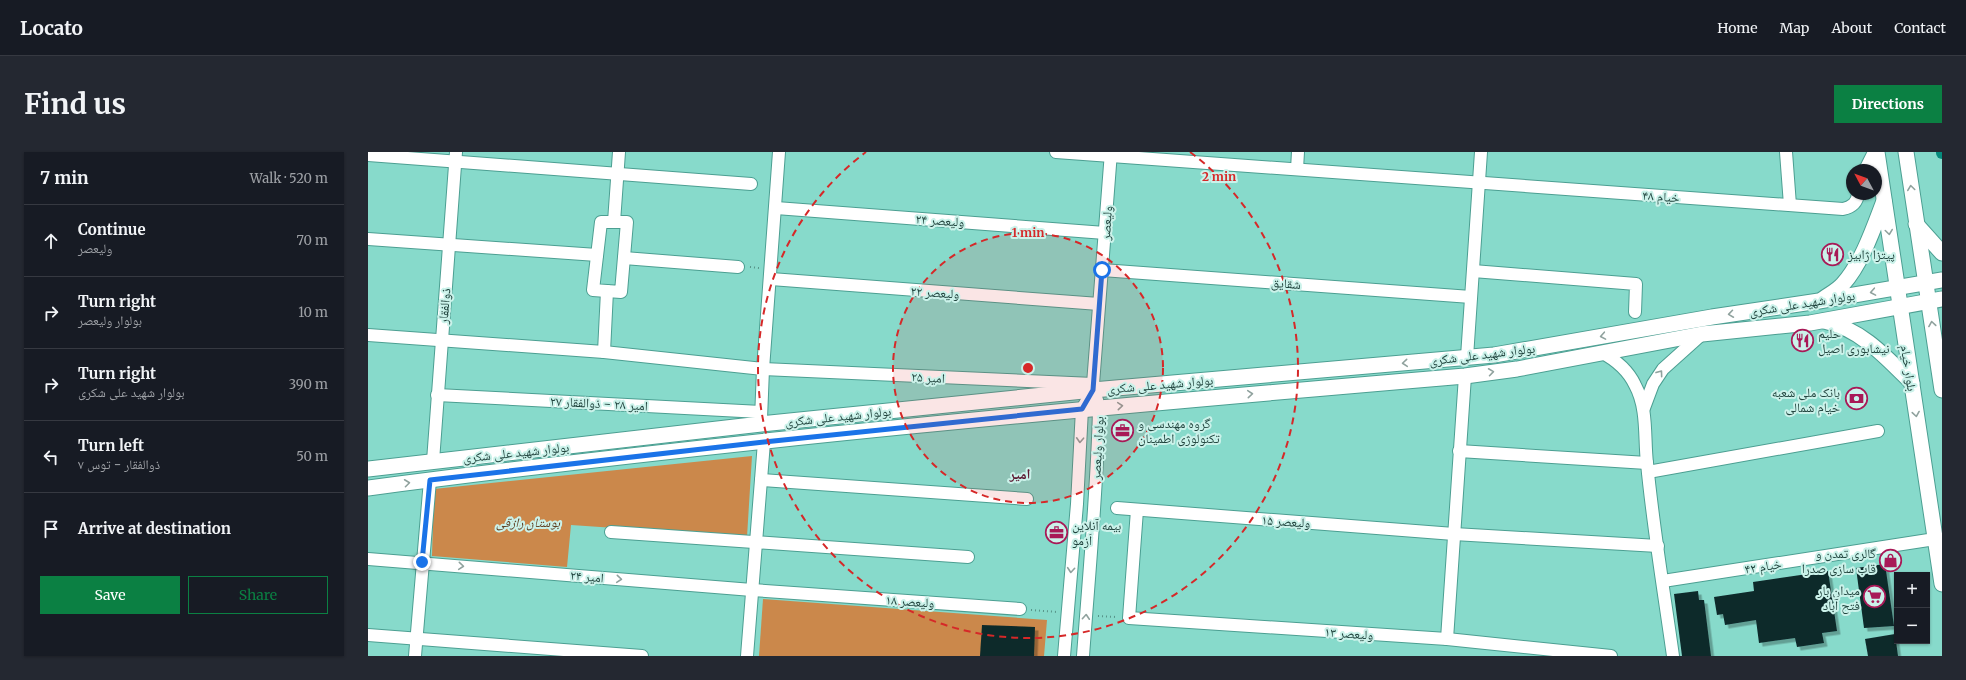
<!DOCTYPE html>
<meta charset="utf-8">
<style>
:root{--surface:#171b24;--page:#242831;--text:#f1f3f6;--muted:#9ea1a6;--line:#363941;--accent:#0b8043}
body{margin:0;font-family:Merriweather,"Noto Naskh Arabic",serif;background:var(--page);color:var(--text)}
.controls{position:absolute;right:12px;bottom:12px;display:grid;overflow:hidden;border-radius:0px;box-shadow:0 1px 3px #0004}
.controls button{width:36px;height:36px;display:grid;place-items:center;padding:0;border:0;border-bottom:1px solid var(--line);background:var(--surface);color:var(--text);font:20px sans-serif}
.compass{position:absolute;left:1478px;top:12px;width:36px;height:36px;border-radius:50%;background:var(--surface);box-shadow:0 1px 3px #0004;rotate:311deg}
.stop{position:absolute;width:12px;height:12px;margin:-9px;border:3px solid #1a73e8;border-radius:50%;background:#fff}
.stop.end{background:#1a73e8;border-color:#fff;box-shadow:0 1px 4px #0008}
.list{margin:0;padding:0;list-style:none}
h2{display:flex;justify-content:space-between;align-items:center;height:52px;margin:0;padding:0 16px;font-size:17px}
h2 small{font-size:13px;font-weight:400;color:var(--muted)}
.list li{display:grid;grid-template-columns:26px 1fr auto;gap:12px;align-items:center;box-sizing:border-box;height:72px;padding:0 16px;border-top:1px solid var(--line)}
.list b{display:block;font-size:15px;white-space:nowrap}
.list p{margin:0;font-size:13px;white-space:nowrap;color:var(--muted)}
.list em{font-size:13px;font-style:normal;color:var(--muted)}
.actions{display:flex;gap:8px;padding:12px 16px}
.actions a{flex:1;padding:9px 0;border:1px solid var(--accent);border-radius:0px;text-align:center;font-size:14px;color:var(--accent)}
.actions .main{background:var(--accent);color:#fff}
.icon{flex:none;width:22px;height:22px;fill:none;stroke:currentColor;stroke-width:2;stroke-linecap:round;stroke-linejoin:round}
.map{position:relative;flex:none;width:1574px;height:504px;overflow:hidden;border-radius:0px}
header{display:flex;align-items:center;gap:24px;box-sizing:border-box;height:56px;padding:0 20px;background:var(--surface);border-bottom:1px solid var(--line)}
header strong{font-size:19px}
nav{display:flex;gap:22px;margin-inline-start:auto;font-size:14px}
.intro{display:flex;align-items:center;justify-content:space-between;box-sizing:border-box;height:96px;padding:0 24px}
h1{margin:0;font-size:28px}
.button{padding:10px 18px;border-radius:0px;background:var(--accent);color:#fff;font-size:14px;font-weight:700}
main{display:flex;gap:24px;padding:0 24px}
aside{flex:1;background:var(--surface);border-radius:0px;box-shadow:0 1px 3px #0004}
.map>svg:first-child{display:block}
.green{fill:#cb884b}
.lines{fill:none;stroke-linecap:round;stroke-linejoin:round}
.canal{stroke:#068c7d;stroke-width:12}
.building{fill:#0d292b;filter:url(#shadow)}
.minor-casing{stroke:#4c9f92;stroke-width:14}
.major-casing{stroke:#4c9f92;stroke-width:17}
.path{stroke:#579489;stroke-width:2;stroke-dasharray:1 3;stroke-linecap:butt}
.minor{stroke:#fff;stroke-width:12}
.major{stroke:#fff;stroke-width:15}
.oneway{stroke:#90a29e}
.route{stroke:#1a73e8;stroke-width:5}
.ring{fill:none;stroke:#d62828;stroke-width:2;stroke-dasharray:7 5}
.labels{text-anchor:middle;stroke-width:4;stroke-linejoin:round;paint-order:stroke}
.street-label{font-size:13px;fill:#21443e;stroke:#cbf2ea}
.poi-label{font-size:13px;fill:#21443e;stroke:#cbf2ea;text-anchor:start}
.park-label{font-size:13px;font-style:italic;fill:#5f3f21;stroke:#cbf2ea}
.neighbourhood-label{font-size:14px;font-weight:bold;fill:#5d1a32;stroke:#cbf2ea}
.centre{fill:#d62828;stroke:#cbf2ea;stroke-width:2}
.ring-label{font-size:12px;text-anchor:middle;font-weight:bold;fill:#d62828;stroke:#cbf2ea;stroke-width:4;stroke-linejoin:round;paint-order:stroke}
</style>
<header>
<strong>Locato</strong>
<nav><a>Home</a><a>Map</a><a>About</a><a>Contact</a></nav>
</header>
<div class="intro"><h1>Find us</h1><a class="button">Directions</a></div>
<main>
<aside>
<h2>7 min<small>Walk · 520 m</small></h2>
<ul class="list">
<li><svg class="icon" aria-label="ahead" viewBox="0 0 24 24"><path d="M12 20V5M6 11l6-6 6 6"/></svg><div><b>Continue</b><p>ولیعصر</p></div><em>70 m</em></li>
<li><svg class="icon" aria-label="right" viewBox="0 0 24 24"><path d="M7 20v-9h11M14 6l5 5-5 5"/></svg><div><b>Turn right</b><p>بولوار ولیعصر</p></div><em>10 m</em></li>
<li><svg class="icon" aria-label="right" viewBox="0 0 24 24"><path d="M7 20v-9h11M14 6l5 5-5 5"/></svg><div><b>Turn right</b><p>بولوار شهید علی شکری</p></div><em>390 m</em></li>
<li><svg class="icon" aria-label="left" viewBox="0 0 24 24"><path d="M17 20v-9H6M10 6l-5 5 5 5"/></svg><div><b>Turn left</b><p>ذوالفقار - توس ۷</p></div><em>50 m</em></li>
<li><svg class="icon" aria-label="arrive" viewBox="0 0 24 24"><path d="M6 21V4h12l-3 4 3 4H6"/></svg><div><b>Arrive at destination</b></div></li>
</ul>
<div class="actions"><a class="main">Save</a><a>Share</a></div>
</aside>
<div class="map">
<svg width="1574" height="504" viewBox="0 0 1574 504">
<defs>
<filter id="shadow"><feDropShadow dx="3.5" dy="3.5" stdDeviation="0" flood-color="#0004"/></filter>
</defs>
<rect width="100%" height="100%" fill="#87dacb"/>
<!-- green -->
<g class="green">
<polygon points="384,304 379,385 203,373 199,415 64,404 66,337"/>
<polygon points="395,447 679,468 676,504 391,504"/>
</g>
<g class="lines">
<!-- canal -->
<polyline class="canal" points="1574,0 1574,1"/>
</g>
<!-- building -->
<g class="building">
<polygon points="1461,93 1468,93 1468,110 1462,110"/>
<polygon points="1517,412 1526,474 1496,476 1488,416"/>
<polygon points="1460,419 1469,479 1454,481 1456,491 1429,495 1427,486 1391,491 1388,468 1357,473 1355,462 1349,463 1346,445 1386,439 1385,430"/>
<polygon points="1330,439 1331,448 1336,448 1343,504 1314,504 1306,442"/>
<polygon points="614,473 667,475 666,504 612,504"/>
<polygon points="1527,482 1530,504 1500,504 1497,487"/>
</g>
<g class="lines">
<defs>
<g id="minor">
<path d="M688,0L1475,57C1484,55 1489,51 1490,42"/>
<polyline points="1418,0 1422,53"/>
<polyline points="0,3 383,32"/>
<polyline points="929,17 930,0"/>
<polyline points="1497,18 1506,0"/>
<polyline points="408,56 737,81"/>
<polygon points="233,70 259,70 253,140 225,138"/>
<polyline points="246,70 251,0"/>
<polyline points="0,87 229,103"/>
<polyline points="256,106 370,115"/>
<polyline points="734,118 1103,145"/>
<polyline points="1105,119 1268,132 1267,160"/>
<polyline points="403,127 731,152"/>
<polyline points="0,183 236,200 395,217 725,232"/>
<polyline points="236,200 239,139"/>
<path d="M1233,200C1248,208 1260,218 1267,233C1280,257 1276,285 1279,311C1285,375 1296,440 1305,504"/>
<polyline points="1099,205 1113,0"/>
<polyline points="69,243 393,260"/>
<polyline points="1276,256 1285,232 1295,217 1334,182"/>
<polyline points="393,267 395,217 411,0"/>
<polyline points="1091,299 1279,311"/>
<polyline points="65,309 88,0"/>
<polyline points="1280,320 1510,279"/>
<polyline points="393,328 659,347"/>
<polyline points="749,356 1086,382 1290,394"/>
<polyline points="769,358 761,466 1079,487 1243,504"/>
<polyline points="243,380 600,405"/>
<polyline points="0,407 384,438 652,457"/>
<polyline points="1295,429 1567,387"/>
<polyline points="0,483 274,504"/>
<polyline points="1079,487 1097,224"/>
<polyline points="47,504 62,328"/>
<polyline points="379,504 396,290"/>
<polyline points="696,504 709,352 714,257 725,238"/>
<path d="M715,504C721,422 729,340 731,258C731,249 725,241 725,232L743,0"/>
</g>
<g id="major">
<polyline points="1509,0 1574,432"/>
<polyline points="1538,0 1574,238"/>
<polyline points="1548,72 1574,101"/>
<path d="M1455,147C1462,142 1470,138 1475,132C1494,111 1506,75 1516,49"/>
<path d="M1456,169C1493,177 1518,205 1544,231"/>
<polyline points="0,317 393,272 725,238 1126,203 1344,165 1451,149 1574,128"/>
<path d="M0,336C364,288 731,255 1097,224L1149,217L1334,182L1442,171L1574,147"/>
</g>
</defs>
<!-- minor casing -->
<use href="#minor" class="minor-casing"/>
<!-- major casing -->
<use href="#major" class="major-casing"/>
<!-- path -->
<g class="path">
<polyline points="382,115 391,116"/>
<polyline points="663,458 689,460"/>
<polyline points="730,464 749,465"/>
</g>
<!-- minor -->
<use href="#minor" class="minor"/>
<!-- major -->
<use href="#major" class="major"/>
</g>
<!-- one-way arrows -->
<defs><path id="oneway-chevron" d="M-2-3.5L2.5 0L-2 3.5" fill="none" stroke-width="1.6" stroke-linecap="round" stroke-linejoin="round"/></defs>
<g class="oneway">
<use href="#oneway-chevron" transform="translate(1543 36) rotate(-98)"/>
<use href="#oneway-chevron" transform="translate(1521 80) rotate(82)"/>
<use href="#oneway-chevron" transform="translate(1505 140) rotate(170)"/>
<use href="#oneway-chevron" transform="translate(1363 162) rotate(172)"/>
<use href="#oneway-chevron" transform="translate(1564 172) rotate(-99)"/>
<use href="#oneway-chevron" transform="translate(1235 184) rotate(170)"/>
<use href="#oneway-chevron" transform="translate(1037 211) rotate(175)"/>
<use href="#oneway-chevron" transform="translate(1123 220) rotate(-8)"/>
<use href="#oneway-chevron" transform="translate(1292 221) rotate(-54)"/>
<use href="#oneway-chevron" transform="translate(882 242) rotate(-5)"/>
<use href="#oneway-chevron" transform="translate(752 254) rotate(-5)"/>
<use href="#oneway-chevron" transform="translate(1548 262) rotate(81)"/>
<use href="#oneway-chevron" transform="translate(712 288) rotate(93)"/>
<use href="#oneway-chevron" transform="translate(39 331) rotate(-7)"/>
<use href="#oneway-chevron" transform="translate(93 414) rotate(5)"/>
<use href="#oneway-chevron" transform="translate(703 418) rotate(95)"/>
<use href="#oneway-chevron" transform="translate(251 427) rotate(5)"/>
<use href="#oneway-chevron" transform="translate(718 465) rotate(-86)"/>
</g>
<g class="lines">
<!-- route -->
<polyline class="route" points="54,410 62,328 396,290 714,257 725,238 734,118"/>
</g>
<!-- distance rings -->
<circle cx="660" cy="216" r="135" fill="#d62828" fill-opacity=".12"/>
<g class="ring">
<circle cx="660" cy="216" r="135"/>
<path d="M822 0A270 270 0 1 1 498 0"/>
</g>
<!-- icons -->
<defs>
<symbol id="restaurant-ring" viewBox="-11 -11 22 22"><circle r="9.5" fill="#cbf2ea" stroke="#a81957" stroke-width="1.5"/><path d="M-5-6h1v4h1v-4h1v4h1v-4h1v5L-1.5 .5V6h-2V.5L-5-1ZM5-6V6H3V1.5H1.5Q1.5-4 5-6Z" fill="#a81957"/></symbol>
<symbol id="bank-ring" viewBox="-11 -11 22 22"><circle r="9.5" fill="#cbf2ea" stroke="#a81957" stroke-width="1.5"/><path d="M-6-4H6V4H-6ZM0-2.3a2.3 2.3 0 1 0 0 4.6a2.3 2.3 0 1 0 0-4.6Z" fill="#a81957"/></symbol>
<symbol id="office-ring" viewBox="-11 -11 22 22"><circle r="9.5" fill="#cbf2ea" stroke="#a81957" stroke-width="1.5"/><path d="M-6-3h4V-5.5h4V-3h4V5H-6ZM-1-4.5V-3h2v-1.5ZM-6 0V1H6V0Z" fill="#a81957"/></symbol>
<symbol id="shop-ring" viewBox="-11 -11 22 22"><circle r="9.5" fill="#cbf2ea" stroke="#a81957" stroke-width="1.5"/><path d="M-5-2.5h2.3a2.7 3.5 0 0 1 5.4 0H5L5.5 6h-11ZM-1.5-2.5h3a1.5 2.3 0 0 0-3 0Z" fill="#a81957"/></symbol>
<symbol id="supermarket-ring" viewBox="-11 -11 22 22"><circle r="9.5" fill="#cbf2ea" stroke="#a81957" stroke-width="1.5"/><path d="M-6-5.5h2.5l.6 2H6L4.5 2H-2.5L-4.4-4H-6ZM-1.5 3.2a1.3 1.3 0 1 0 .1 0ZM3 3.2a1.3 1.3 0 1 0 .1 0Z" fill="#a81957"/></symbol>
</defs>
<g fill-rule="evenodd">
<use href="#restaurant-ring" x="1452" y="90" width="25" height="25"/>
<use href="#restaurant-ring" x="1422" y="176" width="25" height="25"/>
<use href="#bank-ring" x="1476" y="234" width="25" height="25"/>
<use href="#office-ring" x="742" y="266" width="25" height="25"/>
<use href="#office-ring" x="676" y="368" width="25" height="25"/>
<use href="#shop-ring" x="1510" y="396" width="25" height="25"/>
<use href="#supermarket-ring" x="1494" y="432" width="25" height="25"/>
</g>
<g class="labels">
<!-- street labels -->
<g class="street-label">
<text transform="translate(1293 44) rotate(4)" y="5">خیام ۴۸</text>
<text transform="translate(572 68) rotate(4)" y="5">ولیعصر ۲۴</text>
<text transform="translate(738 71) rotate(-86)" y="5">ولیعصر</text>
<text transform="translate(918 131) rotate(4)" y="5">شقایق</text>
<text transform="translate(567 140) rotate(4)" y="5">ولیعصر ۲۲</text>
<text transform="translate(1434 151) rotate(-9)" y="5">بولوار شهید علی شکری</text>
<text transform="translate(76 154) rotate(-85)" y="5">ذوالفقار</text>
<text transform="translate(1114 202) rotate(-7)" y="5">بولوار شهید علی شکری</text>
<text transform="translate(1541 216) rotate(81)" y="5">بلوار خیام</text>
<text transform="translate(560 225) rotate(3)" y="5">امیر ۲۵</text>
<text transform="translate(792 232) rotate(-5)" y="5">بولوار شهید علی شکری</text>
<text transform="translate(231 251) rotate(3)" y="5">امیر ۲۸ - ذوالفقار ۲۷</text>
<text transform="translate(470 264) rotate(-6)" y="5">بولوار شهید علی شکری</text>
<text transform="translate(729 296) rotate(-87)" y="5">بولوار ولیعصر</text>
<text transform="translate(148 300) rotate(-6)" y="5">بولوار شهید علی شکری</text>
<text transform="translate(918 369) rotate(4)" y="5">ولیعصر ۱۵</text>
<text transform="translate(1395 414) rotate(-9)" y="5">خیام ۴۲</text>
<text transform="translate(219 424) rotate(5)" y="5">امیر ۲۴</text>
<text transform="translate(542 449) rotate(4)" y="5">ولیعصر ۱۸</text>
<text transform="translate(981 481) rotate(4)" y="5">ولیعصر ۱۳</text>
</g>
<!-- poi labels -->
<g class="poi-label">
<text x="1480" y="107">پیتزا ژابیز</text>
<text x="1450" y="186">حلیم<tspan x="1450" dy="15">نیشابوری اصیل</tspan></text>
<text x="1472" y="245" text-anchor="end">بانک ملی شعبه<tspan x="1472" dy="15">خیام شمالی</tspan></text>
<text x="770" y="276">گروه مهندسی و<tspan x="770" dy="15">تکنولوژی اطمینان</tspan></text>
<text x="704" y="378">بیمه آنلاین<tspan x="704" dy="15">اَزمو</tspan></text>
<text x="1508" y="406" text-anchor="end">گالری تمدن و<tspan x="1508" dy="15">قاب سازی صدرا</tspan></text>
<text x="1492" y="443" text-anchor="end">میدان بار<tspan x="1492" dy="15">فتح آباد</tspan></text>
</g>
<!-- park labels -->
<g class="park-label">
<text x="160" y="375">بوستان رازقی</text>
</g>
<!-- neighbourhood labels -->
<g class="neighbourhood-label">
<text x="652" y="327">امیر</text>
</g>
</g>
<circle cx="660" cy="216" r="6" class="centre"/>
<g class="ring-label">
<text x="851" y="29">2 min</text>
<text x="660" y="85">1 min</text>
</g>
</svg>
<div class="controls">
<button>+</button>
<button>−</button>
</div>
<svg class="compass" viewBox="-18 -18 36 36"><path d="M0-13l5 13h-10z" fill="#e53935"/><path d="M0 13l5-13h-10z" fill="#9ea1a6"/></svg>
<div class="stop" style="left:734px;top:118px"></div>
<div class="stop end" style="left:54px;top:410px"></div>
</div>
</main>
